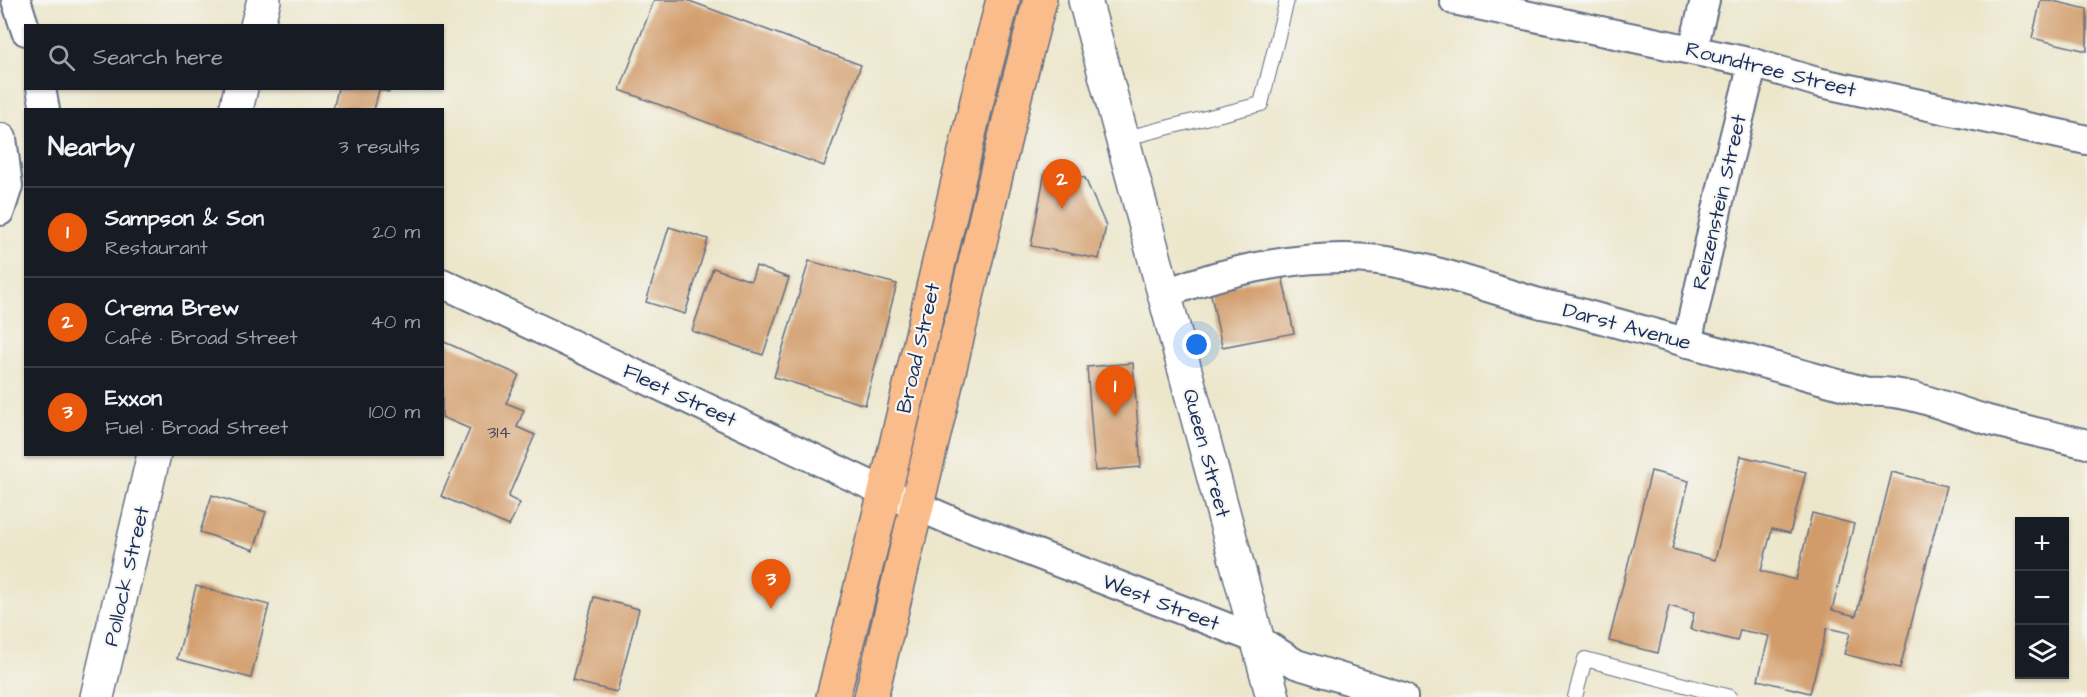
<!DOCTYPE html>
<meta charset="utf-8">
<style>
:root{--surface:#171b24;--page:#20242c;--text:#f1f3f6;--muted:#9ea1a6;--line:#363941;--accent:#ea580c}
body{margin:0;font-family:"Architects Daughter",sans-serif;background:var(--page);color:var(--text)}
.controls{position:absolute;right:18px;bottom:18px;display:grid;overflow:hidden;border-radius:0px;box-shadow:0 2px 4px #0004}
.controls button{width:54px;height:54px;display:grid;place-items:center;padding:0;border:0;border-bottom:2px solid var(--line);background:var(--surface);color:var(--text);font:30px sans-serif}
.you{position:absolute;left:1197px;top:345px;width:21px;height:21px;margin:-15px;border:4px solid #fff;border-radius:50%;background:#1a73e8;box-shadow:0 0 0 9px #1a73e833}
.badge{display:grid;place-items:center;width:39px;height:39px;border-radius:50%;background:var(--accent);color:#fff;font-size:20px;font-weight:700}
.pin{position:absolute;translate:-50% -50px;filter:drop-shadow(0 2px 3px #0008)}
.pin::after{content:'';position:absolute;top:32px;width:21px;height:18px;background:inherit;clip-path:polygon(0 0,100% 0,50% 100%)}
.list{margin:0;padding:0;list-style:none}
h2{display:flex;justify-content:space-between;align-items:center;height:78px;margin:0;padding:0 24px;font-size:26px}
h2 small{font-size:20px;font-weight:400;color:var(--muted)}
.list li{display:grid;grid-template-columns:39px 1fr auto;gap:18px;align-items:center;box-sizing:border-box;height:90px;padding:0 24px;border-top:2px solid var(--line)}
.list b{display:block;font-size:22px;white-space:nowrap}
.list p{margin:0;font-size:20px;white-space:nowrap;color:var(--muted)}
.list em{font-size:20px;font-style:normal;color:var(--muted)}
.icon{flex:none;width:33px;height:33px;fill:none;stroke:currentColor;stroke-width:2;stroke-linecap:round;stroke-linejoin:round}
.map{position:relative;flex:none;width:2087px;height:697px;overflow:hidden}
.search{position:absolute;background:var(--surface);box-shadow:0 2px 4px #0004;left:24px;top:24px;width:420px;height:66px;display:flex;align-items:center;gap:15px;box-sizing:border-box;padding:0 21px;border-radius:0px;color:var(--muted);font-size:22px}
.panel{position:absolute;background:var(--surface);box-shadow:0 2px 4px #0004;left:24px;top:108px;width:420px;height:348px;border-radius:0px}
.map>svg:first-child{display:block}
.building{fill:#d29c6a}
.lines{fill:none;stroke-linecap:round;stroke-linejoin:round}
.service-casing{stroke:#646f84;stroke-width:16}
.minor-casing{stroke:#646f84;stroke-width:32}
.tertiary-casing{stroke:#646f84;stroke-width:36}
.primary-casing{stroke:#646f84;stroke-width:36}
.service{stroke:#fff;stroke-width:14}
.minor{stroke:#fff;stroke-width:28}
.tertiary{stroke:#fff;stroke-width:33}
.primary{stroke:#f9bc8a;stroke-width:33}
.labels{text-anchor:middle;stroke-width:4.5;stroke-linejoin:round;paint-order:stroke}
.number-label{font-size:18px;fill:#494a61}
.street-label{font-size:21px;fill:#1b2f5e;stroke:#f6f6f2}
</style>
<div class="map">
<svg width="2087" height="697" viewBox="0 0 2087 697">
<rect width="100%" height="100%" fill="#f6f6f2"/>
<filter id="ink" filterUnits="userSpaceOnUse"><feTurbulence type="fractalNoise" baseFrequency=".0167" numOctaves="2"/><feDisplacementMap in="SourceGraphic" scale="12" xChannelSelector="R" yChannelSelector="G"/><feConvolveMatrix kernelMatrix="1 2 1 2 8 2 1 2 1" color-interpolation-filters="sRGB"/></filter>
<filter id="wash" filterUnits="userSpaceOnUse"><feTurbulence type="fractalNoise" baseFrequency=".008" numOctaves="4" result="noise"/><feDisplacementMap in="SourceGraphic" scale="24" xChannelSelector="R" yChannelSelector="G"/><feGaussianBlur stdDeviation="1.35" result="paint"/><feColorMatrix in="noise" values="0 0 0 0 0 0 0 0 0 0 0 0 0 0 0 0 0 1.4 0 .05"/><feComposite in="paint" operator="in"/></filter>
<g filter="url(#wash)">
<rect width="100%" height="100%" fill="#ece6cb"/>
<g id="blocks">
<!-- building -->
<g class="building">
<polygon points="654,0 687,0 861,65 824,166 620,90"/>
<polygon points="2041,0 2049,0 2087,9 2087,51 2032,38"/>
<polygon points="338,88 390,88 389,92 379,90 374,110 333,110"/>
<polygon points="1045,171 1085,178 1106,226 1099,259 1031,246"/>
<polygon points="669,227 708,239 685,314 646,302"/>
<polygon points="809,261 897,284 865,405 774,377"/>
<polygon points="756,266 789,278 763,355 692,331 713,268 751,281"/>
<polygon points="1282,275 1294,333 1222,347 1210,290"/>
<polygon points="442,341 519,375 506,403 524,410 517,427 535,435 508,497 520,503 509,526 441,496 470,429 442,417"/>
<polygon points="1133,363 1141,467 1095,471 1087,367"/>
<polygon points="1741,456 1806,472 1790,533 1772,529 1761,571 1796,580 1812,513 1854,524 1832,610 1856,616 1892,472 1946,486 1900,668 1844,654 1850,633 1827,628 1810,693 1758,680 1769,636 1740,630 1737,641 1690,629 1694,613 1669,606 1658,653 1609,641 1651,471 1689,481 1672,549 1715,560"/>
<polygon points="212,495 266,512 254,550 200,532"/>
<polygon points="196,586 269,605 251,678 177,659"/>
<polygon points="594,597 639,609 617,692 572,681"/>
</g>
</g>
</g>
<g filter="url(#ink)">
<use href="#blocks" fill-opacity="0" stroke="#646f84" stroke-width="1.5"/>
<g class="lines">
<defs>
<g id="service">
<polyline points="1122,139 1261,104 1287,0"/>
<polyline points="1575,697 1585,659 1730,697"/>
</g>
<g id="minor">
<polyline points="16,0 26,31"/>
<polyline points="1454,0 1753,63 1817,82 2087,140"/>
<polyline points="1693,49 1705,0"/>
<polyline points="41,88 45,110"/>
<polyline points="0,211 8,186 2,138"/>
<polyline points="442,283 885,492 954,522 1257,639 1296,664 1403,697"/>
<path d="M1164,294C1228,269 1311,252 1379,260C1431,267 1491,289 1542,304L1562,308L1867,392C1909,389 1948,409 1988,420C2021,429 2054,436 2087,444"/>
<polyline points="1687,343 1725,174 1753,63"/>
</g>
<g id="tertiary">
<polyline points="1085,0 1273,697"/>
<polyline points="257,26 264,0"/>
<polyline points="236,110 241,88"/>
<polyline points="97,697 154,454"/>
</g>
<g id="primary">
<polyline points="833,697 885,492 980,88 1003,0"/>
<polyline points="871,697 1015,96 1040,0"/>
</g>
</defs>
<!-- service casing -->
<use href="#service" class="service-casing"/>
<!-- minor casing -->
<use href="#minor" class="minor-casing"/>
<!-- tertiary casing -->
<use href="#tertiary" class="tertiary-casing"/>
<!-- primary casing -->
<use href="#primary" class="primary-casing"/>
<!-- service -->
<use href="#service" class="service"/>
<!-- minor -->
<use href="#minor" class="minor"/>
<!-- tertiary -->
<use href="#tertiary" class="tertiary"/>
<!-- primary -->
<use href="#primary" class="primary"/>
</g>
</g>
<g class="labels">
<!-- number labels -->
<g class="number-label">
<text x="499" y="438">314</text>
</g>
<!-- street labels -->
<g class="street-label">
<text transform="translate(1771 69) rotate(14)" y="7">Roundtree Street</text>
<text transform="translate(1719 202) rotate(-77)" y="7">Reizenstein Street</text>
<text transform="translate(1627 326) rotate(15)" y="7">Darst Avenue</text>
<text transform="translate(918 348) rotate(-77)" y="7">Broad Street</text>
<text transform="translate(680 395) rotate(25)" y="7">Fleet Street</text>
<text transform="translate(1207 453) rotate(75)" y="7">Queen Street</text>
<text transform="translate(126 576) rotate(-77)" y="7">Pollock Street</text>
<text transform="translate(1161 602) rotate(21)" y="7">West Street</text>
</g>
</g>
</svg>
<div class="controls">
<button>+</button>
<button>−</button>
<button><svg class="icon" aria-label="layers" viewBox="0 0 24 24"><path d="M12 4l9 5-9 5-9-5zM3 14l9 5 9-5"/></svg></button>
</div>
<div class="you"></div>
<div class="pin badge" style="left:1115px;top:416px">1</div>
<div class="pin badge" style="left:1062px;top:209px">2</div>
<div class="pin badge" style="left:771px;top:609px">3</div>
<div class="search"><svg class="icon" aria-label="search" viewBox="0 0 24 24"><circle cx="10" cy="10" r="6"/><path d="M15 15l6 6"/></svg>Search here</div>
<section class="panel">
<h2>Nearby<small>3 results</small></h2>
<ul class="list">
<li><span class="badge">1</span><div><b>Sampson &amp; Son</b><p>Restaurant</p></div><em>20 m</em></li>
<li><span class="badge">2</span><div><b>Crema Brew</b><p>Café · Broad Street</p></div><em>40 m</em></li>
<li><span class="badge">3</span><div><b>Exxon</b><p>Fuel · Broad Street</p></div><em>100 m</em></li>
</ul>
</section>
</div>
